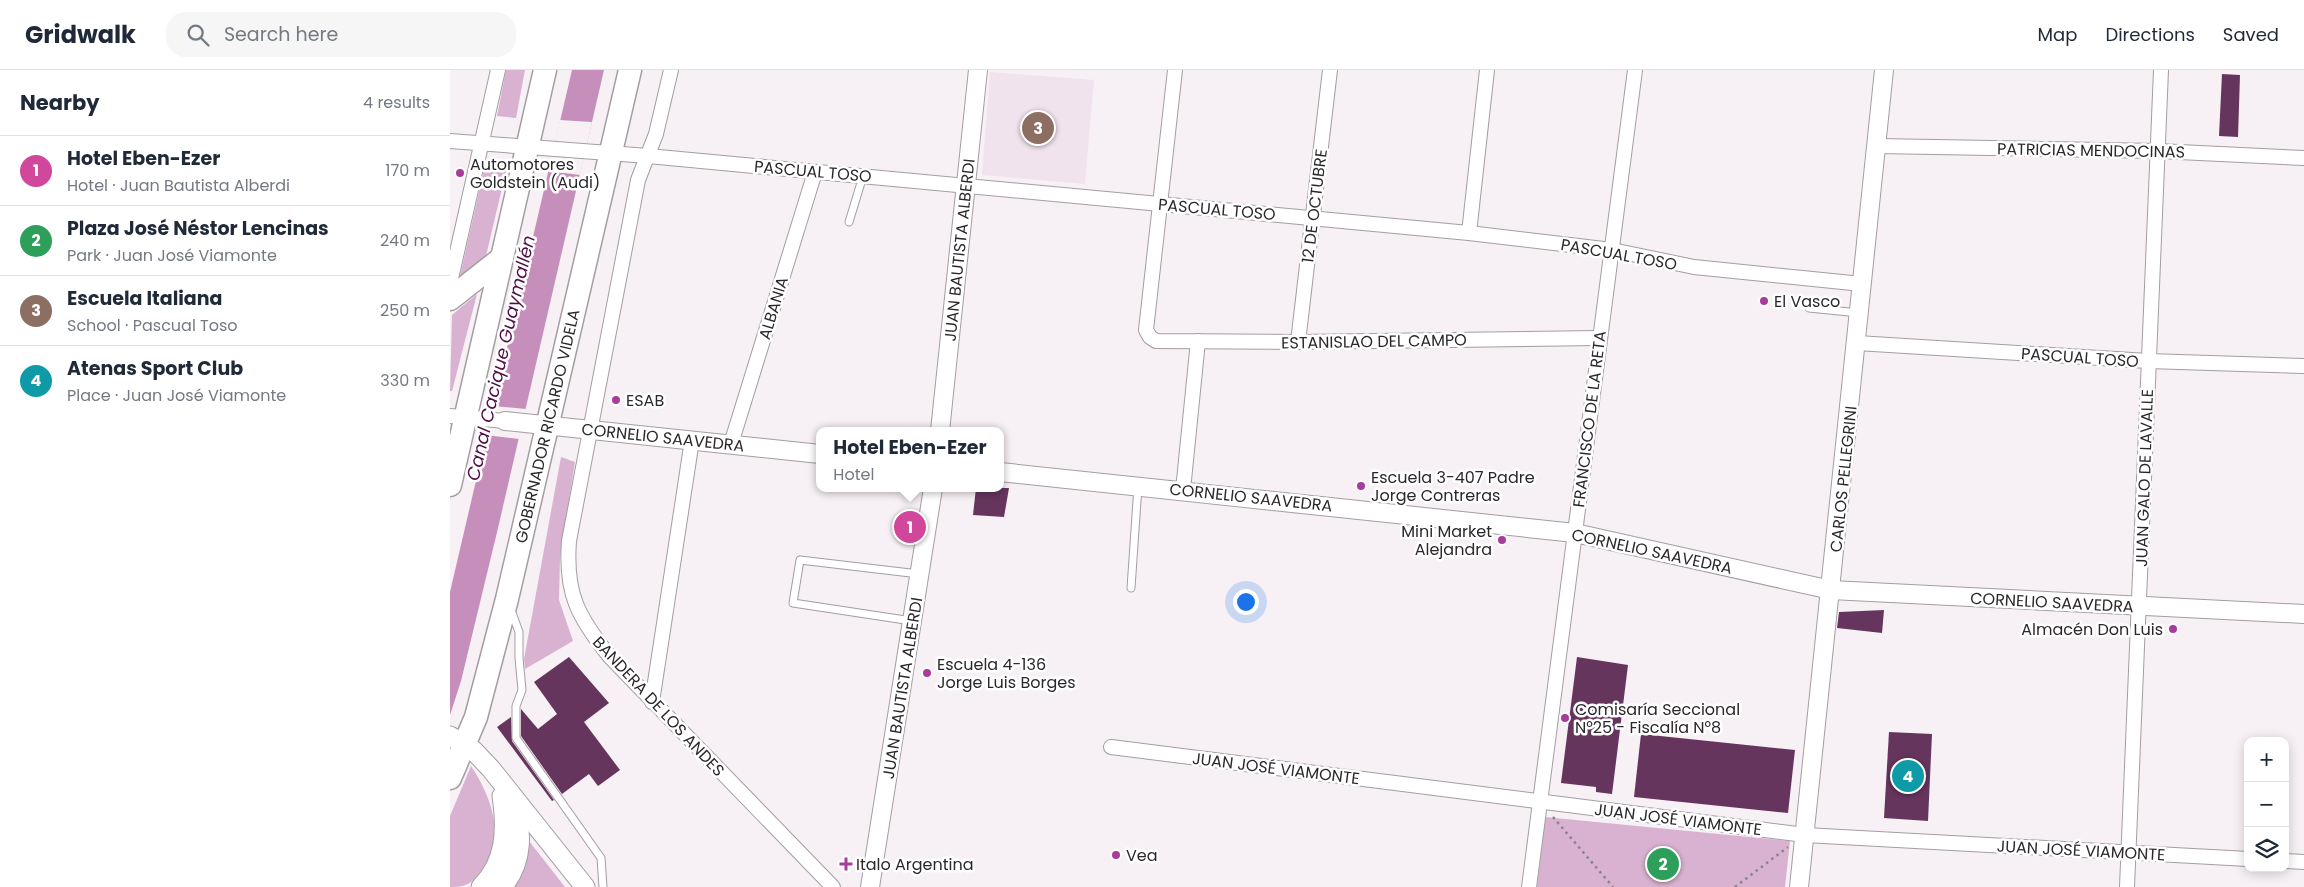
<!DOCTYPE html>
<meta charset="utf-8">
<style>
:root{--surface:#fff;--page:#f6f6f7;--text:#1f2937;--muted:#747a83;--line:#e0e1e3;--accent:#0f766e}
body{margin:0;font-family:Poppins,sans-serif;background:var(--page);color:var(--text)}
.controls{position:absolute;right:15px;bottom:15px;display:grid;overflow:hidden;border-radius:10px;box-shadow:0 2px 12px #0003}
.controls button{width:45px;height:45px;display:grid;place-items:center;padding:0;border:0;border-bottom:1px solid var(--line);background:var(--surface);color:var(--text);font:25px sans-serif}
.you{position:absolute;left:795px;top:531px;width:18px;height:18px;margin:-12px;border:4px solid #fff;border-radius:50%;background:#1a73e8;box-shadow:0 0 0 8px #1a73e833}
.badge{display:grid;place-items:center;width:32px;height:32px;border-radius:50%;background:var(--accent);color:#fff;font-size:16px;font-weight:700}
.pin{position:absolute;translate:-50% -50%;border:2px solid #fff;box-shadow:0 1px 5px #0006}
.popup{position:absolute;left:366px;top:357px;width:188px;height:65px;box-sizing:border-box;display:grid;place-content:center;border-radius:10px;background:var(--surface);filter:drop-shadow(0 1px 4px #0005);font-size:16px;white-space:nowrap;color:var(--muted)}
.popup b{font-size:19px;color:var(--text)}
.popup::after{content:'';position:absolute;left:50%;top:100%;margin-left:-10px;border:10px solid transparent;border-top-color:var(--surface)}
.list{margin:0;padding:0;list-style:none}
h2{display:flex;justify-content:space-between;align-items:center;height:65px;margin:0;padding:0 20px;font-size:21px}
h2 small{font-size:16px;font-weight:400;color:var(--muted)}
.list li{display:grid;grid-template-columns:32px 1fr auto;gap:15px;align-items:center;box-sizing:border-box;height:70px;padding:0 20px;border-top:1px solid var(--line)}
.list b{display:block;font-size:19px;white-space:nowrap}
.list p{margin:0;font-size:16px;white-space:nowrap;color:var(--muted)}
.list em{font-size:16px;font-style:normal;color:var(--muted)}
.icon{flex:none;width:28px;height:28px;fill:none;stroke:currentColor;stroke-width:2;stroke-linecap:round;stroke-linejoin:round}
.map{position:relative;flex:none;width:1854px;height:817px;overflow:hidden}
header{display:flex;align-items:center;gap:30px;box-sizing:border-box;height:70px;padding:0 25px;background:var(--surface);border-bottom:1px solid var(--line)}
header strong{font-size:24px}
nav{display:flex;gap:28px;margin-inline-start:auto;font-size:18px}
.search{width:350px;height:45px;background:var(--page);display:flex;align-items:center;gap:12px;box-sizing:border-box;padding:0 18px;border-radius:20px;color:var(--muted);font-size:19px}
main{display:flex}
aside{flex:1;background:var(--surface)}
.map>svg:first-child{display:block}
.built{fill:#f1e3ed}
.green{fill:#d9b2d1}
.water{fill:#c68ebb}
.pier{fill:#f7f0f5}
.building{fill:#66355e}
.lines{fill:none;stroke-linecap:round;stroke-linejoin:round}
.service-casing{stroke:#a49da2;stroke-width:9}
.minor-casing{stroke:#a49da2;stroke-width:16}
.tertiary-casing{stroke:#a49da2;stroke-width:20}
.secondary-casing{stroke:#a49da2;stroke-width:21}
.trunk-casing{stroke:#a49da2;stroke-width:25}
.path{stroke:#888487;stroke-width:2.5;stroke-dasharray:2.5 4;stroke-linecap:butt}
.service{stroke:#fff;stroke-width:7}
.minor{stroke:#fff;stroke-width:14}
.tertiary{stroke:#fff;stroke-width:18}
.secondary{stroke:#fff;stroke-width:19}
.trunk{stroke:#fff;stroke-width:22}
.poi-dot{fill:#a93b9a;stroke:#fff;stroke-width:2}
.labels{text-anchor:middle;stroke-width:5;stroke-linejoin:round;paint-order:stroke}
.street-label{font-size:16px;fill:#2a282a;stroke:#fff}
.poi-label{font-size:16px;fill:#2a282a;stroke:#fff;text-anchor:start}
.water-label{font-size:18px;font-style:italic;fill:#510d48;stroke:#fff}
</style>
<header>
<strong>Gridwalk</strong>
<div class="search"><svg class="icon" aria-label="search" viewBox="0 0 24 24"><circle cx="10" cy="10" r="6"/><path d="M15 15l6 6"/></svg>Search here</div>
<nav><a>Map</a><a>Directions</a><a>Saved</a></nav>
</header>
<main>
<aside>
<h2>Nearby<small>4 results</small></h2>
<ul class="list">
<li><span class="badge" style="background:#d1479c">1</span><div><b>Hotel Eben-Ezer</b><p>Hotel · Juan Bautista Alberdi</p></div><em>170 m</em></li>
<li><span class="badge" style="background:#2e9e5b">2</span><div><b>Plaza José Néstor Lencinas</b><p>Park · Juan José Viamonte</p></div><em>240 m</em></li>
<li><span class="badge" style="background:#8d6e63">3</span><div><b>Escuela Italiana</b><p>School · Pascual Toso</p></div><em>250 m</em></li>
<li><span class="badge" style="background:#0f9aa8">4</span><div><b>Atenas Sport Club</b><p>Place · Juan José Viamonte</p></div><em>330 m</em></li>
</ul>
</aside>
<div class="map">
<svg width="1854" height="817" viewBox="0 0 1854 817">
<rect width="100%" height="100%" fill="#f7f0f5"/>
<!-- built -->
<polygon class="built" points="540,2 644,10 635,114 532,105"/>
<!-- green -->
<g class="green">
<polygon points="56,0 75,0 66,48 47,46"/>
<polygon points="36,91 58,93 35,190 10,206"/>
<polygon points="27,224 2,321 0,321 2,245"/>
<polygon points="111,387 125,392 110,487 109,530 123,571 75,599 74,589"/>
<path d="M21,696C41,726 57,768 32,800C21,814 17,817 0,817V746Z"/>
<polygon points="1095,747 1340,771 1335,817 1087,817"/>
<polygon points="79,771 115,817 63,817 76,787"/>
</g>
<!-- water -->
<polygon class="water" points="122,0 154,0 48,458 11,611 0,645 0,522"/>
<!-- pier -->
<g class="pier">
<polygon points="110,50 142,52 130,105 98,101"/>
<polygon points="43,336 76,339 69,369 36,365"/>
</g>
<!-- building -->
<g class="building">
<polygon points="1772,4 1790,5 1788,67 1769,66"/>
<polygon points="526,418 559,418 554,447 523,445"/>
<polygon points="1434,540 1432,563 1387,558 1389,542"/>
<polygon points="119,587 159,633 134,652 170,700 148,716 139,704 112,724 71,666 71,639 88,659 107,644 84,612"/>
<polygon points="1127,587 1178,595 1162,724 1146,722 1146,717 1111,713"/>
<polygon points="61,647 62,671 104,730 102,731 47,657"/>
<polygon points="1439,662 1482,664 1478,751 1434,748"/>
<polygon points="1191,664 1345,680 1338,743 1184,727"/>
</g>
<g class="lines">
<defs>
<g id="service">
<polyline points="399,152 413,106"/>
<polyline points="1359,238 1409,243"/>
<polyline points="681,518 688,416"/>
<polyline points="61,540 69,562 69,588 72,620 66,636 66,668 151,788 153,817"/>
<polyline points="462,551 343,533 350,490 469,504"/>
</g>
<g id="minor">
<path d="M221,0L206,64L188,110L119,471C115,524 128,547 160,587L383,817"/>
<polyline points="725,0 696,260 700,267 706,271 848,272 1150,268"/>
<polyline points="0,71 198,86 1019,163 1162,180 1244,197 1412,214"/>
<polyline points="1427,76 1708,81 1854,88"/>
<polyline points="1019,163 1037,0"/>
<polyline points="0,213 48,0"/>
<polyline points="848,272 880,0"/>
<polyline points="1407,273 1698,291 1854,296"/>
<polyline points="0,346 55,351"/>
<polyline points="281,374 365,102"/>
<polyline points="733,420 748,271"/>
<polyline points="202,632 242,370"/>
<polyline points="661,677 1355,765 1798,789"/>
<polyline points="1835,791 1854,792"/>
<polyline points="1079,817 1185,0"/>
<polyline points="1677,817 1711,0"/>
</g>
<g id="tertiary">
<polyline points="55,351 370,384"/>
<polyline points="490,361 528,0"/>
<polyline points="550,402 1125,463 1381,520 1854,544"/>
<polyline points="420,817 483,418"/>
<polyline points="1349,817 1434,0"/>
</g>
<g id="secondary">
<polyline points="0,666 23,680 41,699 135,817"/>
<path d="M31,817C56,792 57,760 52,726"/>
<path d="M52,817C73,793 74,759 61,731"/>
</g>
<g id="trunk">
<polyline points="0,229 52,188"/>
<polyline points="0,415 95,0"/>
<polyline points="0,708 26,647 57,529 180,0"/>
</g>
</defs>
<!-- service casing -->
<use href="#service" class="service-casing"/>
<!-- minor casing -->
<use href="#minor" class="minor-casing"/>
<!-- tertiary casing -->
<use href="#tertiary" class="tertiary-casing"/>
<!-- secondary casing -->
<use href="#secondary" class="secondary-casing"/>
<!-- trunk casing -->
<use href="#trunk" class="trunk-casing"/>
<!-- path -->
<g class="path">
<polyline points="1103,747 1163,817"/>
<polyline points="1285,817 1338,777"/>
</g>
<!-- service -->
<use href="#service" class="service"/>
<!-- minor -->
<use href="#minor" class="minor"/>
<!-- tertiary -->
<use href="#tertiary" class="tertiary"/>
<!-- secondary -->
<use href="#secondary" class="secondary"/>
<!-- trunk -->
<use href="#trunk" class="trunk"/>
</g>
<!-- markers -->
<g class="poi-dot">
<circle cx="10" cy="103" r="5"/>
<circle cx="1314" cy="231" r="5"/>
<circle cx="166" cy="330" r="5"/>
<circle cx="911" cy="416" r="5"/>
<circle cx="1052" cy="470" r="5"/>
<circle cx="1723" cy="559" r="5"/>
<circle cx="477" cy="603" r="5"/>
<circle cx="1115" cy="648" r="5"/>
<circle cx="666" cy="785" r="5"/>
<path d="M393.5 786.5h5v5h5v5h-5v5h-5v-5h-5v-5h5z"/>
</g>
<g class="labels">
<!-- street labels -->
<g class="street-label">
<text transform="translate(1641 80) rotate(1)" y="6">PATRICIAS MENDOCINAS</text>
<text transform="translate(363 101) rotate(5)" y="6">PASCUAL TOSO</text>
<text transform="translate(864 136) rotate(-83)" y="6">12 DE OCTUBRE</text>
<text transform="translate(767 139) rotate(5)" y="6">PASCUAL TOSO</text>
<text transform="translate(509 180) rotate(-84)" y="6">JUAN BAUTISTA ALBERDI</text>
<text transform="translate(1169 184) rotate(10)" y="6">PASCUAL TOSO</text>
<text transform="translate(323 238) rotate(-73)" y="6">ALBANIA</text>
<text transform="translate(924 271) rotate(-1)" y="6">ESTANISLAO DEL CAMPO</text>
<text transform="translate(1630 287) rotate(4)" y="6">PASCUAL TOSO</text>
<text transform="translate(1139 349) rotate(-83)" y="6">FRANCISCO DE LA RETA</text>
<text transform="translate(97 356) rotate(-77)" y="6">GOBERNADOR RICARDO VIDELA</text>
<text transform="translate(213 367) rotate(6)" y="6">CORNELIO SAAVEDRA</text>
<text transform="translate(1694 408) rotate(-88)" y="6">JUAN GALO DE LAVALLE</text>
<text transform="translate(1393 409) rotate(-84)" y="6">CARLOS PELLEGRINI</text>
<text transform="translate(801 427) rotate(6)" y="6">CORNELIO SAAVEDRA</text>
<text transform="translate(1202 481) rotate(12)" y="6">CORNELIO SAAVEDRA</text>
<text transform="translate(1602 532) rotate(3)" y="6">CORNELIO SAAVEDRA</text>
<text transform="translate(452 618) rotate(-81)" y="6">JUAN BAUTISTA ALBERDI</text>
<text transform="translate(209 636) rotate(47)" y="6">BANDERA DE LOS ANDES</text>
<text transform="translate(826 698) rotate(7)" y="6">JUAN JOSÉ VIAMONTE</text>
<text transform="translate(1228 749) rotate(7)" y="6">JUAN JOSÉ VIAMONTE</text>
<text transform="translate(1631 780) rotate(3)" y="6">JUAN JOSÉ VIAMONTE</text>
</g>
<!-- poi labels -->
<g class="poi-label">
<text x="20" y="100">Automotores<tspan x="20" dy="18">Goldstein (Audi)</tspan></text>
<text x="1324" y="237">El Vasco</text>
<text x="176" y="336">ESAB</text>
<text x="921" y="413">Escuela 3-407 Padre<tspan x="921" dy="18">Jorge Contreras</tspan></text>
<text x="1042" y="467" text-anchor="end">Mini Market<tspan x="1042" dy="18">Alejandra</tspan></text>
<text x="1713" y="565" text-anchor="end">Almacén Don Luis</text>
<text x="487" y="600">Escuela 4-136<tspan x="487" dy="18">Jorge Luis Borges</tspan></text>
<text x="1125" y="645">Comisaría Seccional<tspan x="1125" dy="18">N°25 - Fiscalía N°8</tspan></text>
<text x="676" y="791">Vea</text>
<text x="406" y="800">Italo Argentina</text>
</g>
<!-- water labels -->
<g class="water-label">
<text transform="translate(51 288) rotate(-77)" y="6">Canal Cacique Guaymallén</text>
</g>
</g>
</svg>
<div class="controls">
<button>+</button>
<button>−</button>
<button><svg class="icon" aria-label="layers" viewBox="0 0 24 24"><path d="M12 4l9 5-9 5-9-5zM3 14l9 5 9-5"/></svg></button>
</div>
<div class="you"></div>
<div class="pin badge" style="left:460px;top:457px;background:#d1479c">1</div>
<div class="popup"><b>Hotel Eben-Ezer</b>Hotel</div>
<div class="pin badge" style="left:1213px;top:794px;background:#2e9e5b">2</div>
<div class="pin badge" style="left:588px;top:58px;background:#8d6e63">3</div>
<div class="pin badge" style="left:1458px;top:706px;background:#0f9aa8">4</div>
</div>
</main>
